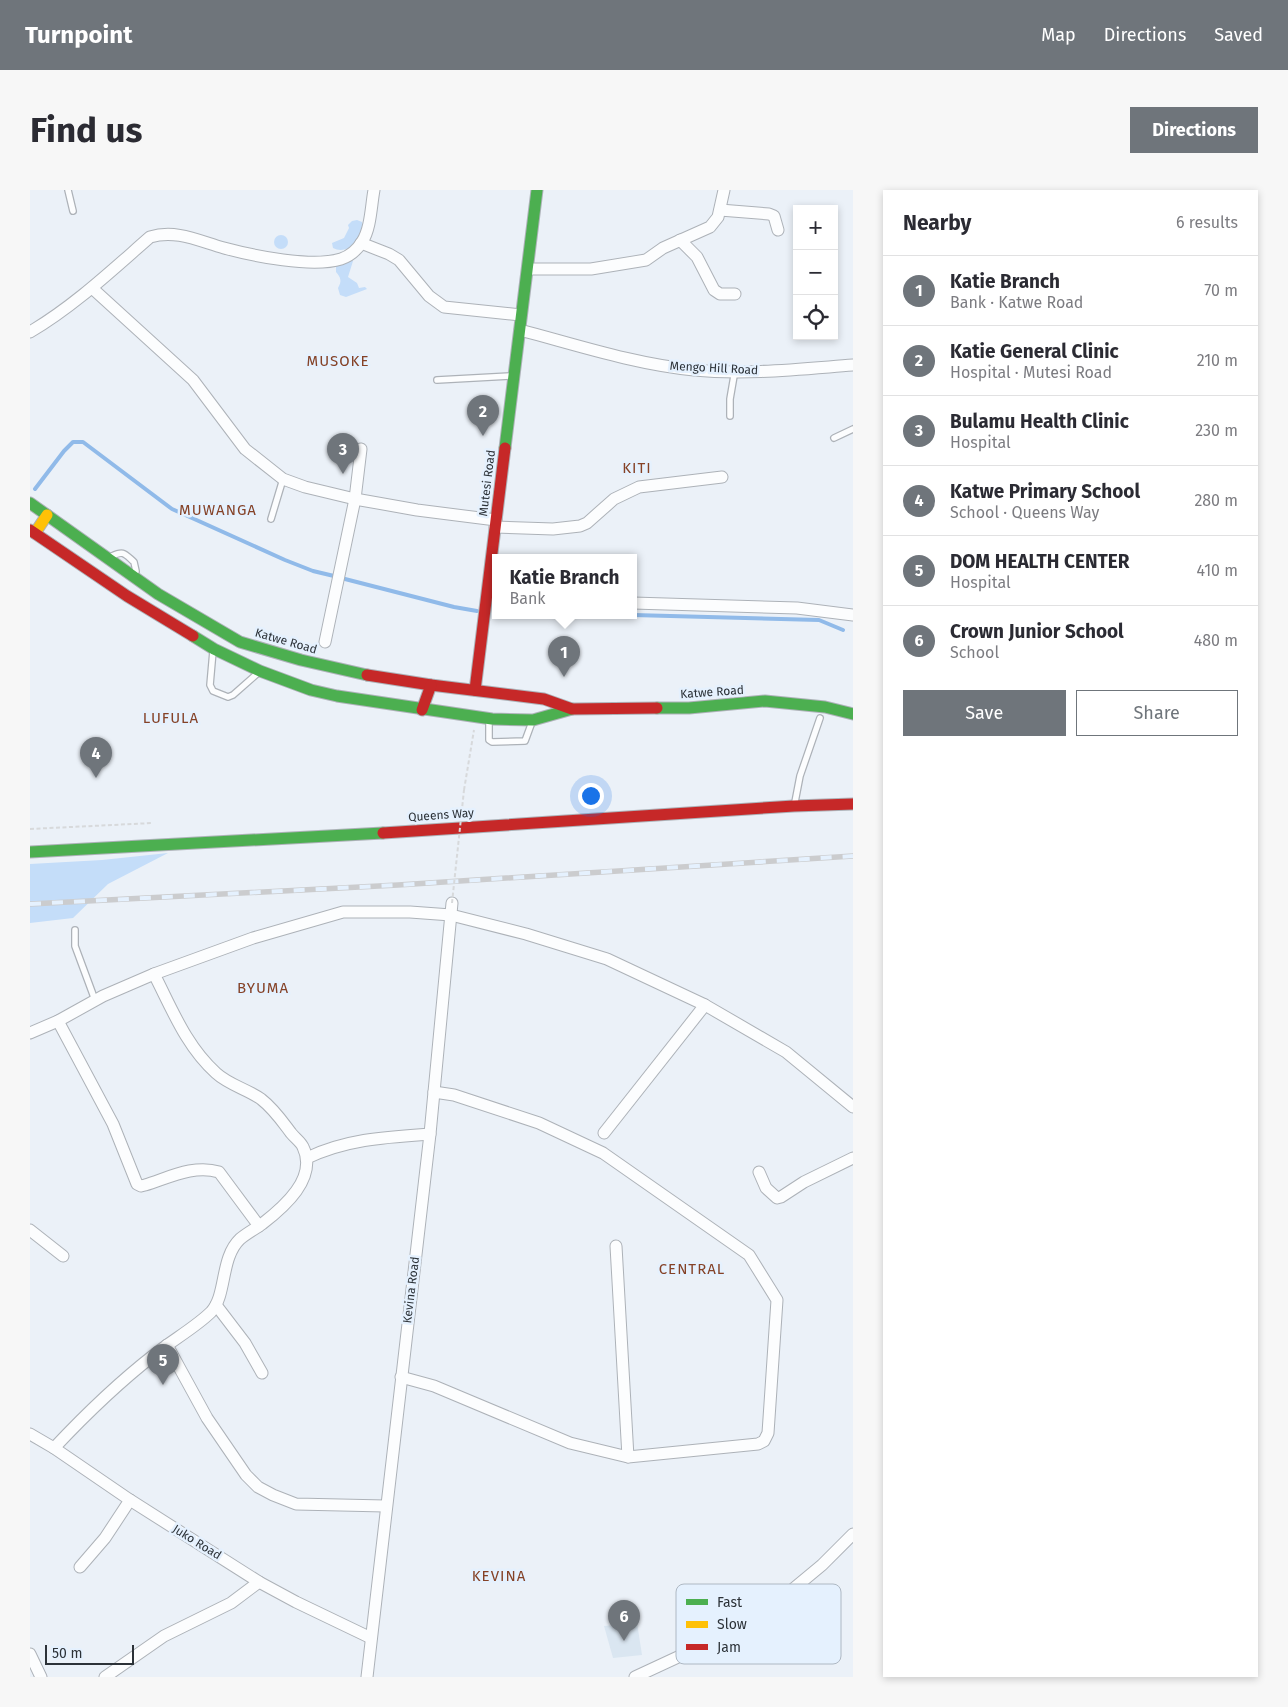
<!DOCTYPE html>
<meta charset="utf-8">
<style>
:root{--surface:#fff;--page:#f7f7f7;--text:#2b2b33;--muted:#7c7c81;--line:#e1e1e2;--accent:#6f757b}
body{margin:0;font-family:"Fira Sans",sans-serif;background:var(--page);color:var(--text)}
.controls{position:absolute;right:15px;top:15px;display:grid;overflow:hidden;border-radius:0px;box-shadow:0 2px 8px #0003}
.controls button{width:45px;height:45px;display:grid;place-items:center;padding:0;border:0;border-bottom:1px solid var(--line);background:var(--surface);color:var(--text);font:25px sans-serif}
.scale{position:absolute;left:15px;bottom:12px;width:89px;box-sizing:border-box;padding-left:5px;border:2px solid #2c3238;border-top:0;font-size:14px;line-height:18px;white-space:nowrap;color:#2c3238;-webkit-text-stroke:4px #e5f1fe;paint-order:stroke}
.you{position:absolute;left:560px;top:605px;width:18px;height:18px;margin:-12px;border:4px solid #fff;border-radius:50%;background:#1a73e8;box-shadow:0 0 0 8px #1a73e833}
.badge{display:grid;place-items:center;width:32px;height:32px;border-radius:50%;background:var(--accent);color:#fff;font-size:16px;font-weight:700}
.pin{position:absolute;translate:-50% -41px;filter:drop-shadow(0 1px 2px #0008)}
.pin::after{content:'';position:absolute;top:26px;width:18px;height:15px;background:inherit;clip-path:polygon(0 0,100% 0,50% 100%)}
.popup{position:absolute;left:462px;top:364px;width:145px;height:65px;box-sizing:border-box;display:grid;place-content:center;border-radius:0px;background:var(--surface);filter:drop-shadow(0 1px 4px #0005);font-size:16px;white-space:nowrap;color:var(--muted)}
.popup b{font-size:19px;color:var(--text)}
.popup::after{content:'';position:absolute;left:50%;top:100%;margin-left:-10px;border:10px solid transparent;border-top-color:var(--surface)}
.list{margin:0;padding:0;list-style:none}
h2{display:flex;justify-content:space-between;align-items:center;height:65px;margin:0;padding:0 20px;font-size:21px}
h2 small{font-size:16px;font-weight:400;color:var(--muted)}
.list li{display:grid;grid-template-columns:32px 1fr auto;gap:15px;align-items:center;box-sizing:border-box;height:70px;padding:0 20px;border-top:1px solid var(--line)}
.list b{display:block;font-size:19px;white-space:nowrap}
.list p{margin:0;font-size:16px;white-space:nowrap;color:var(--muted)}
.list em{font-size:16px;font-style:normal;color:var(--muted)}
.actions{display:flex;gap:10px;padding:15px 20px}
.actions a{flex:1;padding:11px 0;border:1px solid var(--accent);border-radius:0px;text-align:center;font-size:18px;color:var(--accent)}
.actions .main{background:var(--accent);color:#fff}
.icon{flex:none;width:28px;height:28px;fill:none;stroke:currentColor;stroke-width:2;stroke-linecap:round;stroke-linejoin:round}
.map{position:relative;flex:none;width:823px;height:1487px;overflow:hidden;border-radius:0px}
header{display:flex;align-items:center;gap:30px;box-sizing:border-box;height:70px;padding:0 25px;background:var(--accent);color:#fff}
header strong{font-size:24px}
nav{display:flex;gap:28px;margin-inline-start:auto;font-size:18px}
.intro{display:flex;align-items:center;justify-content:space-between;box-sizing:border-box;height:120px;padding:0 30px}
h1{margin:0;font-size:35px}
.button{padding:12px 22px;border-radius:0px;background:var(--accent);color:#fff;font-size:18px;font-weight:700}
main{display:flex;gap:30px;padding:0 30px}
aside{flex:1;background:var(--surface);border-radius:0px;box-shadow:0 2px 8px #0003}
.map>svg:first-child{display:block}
.built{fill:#dae6f1}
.green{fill:#c4ddf9}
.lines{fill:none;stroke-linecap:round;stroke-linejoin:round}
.stream{stroke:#90bae9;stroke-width:4}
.lane-casing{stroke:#adb2b8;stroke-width:8}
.street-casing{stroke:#adb2b8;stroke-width:13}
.fast-casing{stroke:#adb2b8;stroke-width:13}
.slow-casing{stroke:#adb2b8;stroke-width:13}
.jam-casing{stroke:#adb2b8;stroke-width:13}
.path{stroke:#d7d9db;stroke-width:2;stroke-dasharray:4 2.5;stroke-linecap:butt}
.lane{stroke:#fcfdfe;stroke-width:5.5}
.street{stroke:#fcfdfe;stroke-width:11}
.fast{stroke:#4caf50;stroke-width:11}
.slow{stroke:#ffc107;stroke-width:11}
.jam{stroke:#c62828;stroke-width:11}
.rail-casing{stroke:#cbccce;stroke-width:5.5}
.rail{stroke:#e5f1fe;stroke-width:4;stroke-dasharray:11;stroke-linecap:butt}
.path-bridge{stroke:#d7d9db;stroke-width:2;stroke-dasharray:4 2.5;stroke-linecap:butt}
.labels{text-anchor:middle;stroke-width:5;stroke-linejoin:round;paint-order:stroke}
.street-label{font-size:12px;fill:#2c3238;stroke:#e5f1fe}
.quarter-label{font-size:15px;letter-spacing:1px;fill:#854227;stroke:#e5f1fe}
.key{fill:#e5f1fe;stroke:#aeb8c3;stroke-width:1}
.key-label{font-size:14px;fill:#2c3238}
</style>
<header>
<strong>Turnpoint</strong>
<nav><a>Map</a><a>Directions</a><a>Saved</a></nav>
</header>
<div class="intro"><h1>Find us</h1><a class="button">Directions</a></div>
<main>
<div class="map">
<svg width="823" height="1487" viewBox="0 0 823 1487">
<rect width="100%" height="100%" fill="#ebf1f8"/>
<!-- built -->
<polygon class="built" points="607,1433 612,1465 583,1468 574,1436"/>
<!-- green -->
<g class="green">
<path d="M327,30L332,32C337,47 318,66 303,58L302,53L314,48L319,38L318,35L322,31Z"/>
<circle cx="251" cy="52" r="7"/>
<path d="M318,66L323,71L318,87L327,93L329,98L335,97L337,99L316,107L310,105L308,98C312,91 311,88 306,82V74Z"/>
<polygon points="138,663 78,694 43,728 0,733 0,674 72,670"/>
</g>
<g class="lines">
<!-- stream -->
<g class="stream">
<polyline points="5,299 34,261 43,252 53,252 142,319 255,370 283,381 304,386"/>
<polyline points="315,389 424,417 447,421"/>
<polyline points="464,422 465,422"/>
<polyline points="603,425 789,430 813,440"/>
</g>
<defs>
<g id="lane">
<polyline points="38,0 43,21"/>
<polyline points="407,190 482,186"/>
<polyline points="700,226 700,209 705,180"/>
<polyline points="804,248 823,239"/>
<polyline points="241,329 253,289"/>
<path d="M82,366C94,360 95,364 104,372L106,381"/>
<polyline points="183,461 180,495 183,501 198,507 203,505 228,483"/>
<polyline points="459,531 459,550 462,552 495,551 502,532"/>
<polyline points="765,612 770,586 790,528"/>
<polyline points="45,740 45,756 65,810"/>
</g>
<g id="street">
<polyline points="690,20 739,24 744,26 748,40"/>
<polyline points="650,50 667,67 684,100 690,104 705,104"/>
<polyline points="331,53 359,64 369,70 399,106 414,117 491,125"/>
<polyline points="498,79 561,79 616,70 633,58 680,37 688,27 694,0"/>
<polyline points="62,98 163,190 215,259 253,289 275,297 325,309 387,320 466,330"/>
<path d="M490,140C547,155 604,174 664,180C716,185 770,179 823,175"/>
<path d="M0,142C44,116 81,81 120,47C146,39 169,51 194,58C224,66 282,78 311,69C320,66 327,60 332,52C341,38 341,16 344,0"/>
<polyline points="465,337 523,339 550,336 557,333 584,309 609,297 692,287"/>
<polyline points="603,413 767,418 823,425"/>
<polyline points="295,452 325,309 331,259"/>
<path d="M28,831L83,934L107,994L111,996L115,995C138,988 164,974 189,982L229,1036"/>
<polyline points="0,843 28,831 73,806 124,784 223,748 313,722 380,722 421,725 496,744 577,769 675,815 756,862 823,917"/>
<polyline points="574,943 675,815"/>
<path d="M277,968C316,949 357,947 400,944"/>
<polyline points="729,982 736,998 747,1008 751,1007 774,992 823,968"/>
<polyline points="0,1040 33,1066"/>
<polyline points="586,1056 598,1267"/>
<polyline points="186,1115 215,1153 232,1183"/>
<polyline points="137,1155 177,1228 216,1285 228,1297 243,1305 266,1314 355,1316"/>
<polyline points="371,1187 404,1196 540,1253 598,1267 728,1254 734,1251 738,1243 747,1110 719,1065 573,963 509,933 424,905 404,902"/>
<polyline points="0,1244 24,1258 100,1310 229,1392 266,1412 341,1448"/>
<path d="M24,1258C55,1225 88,1193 124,1165C141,1151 166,1137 181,1122C197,1105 190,1068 210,1049C217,1043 225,1039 232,1034C254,1017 288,988 273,957C271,952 265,948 261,943C252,931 244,919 231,909C217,899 199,895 186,883C156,856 142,819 124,784"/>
<polyline points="50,1377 75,1348 100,1310"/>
<polyline points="0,1464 11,1487"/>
<polyline points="75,1487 134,1446 201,1413 229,1392"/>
<polyline points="337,1487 400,944 422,713"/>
<polyline points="605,1487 704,1441 751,1409 792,1375 823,1344"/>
</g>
<g id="fast">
<polyline points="475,258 507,0"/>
<polyline points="0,313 128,404 210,452 271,470 337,485"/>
<polyline points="163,446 184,459 230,481 281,500 307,506 462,529 503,530 542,519"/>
<polyline points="627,518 659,518 735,511 795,517 823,524"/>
<polyline points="0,662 353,643"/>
</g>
<polyline id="slow" points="5,343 17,325"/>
<g id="jam">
<polyline points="0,340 97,406 163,446"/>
<polyline points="337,485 401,495 514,509 542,519 627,518"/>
<polyline points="445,500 475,258"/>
<polyline points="392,520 401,495"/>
<polyline points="353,643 764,616 823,614"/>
</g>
</defs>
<!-- lane casing -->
<use href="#lane" class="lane-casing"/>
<!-- street casing -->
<use href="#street" class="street-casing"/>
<!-- fast casing -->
<use href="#fast" class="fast-casing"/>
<!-- slow casing -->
<use href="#slow" class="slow-casing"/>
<!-- jam casing -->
<use href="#jam" class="jam-casing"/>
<!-- path -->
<g class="path">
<polyline points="434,600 444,540"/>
<polyline points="0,639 123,633"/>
</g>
<!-- lane -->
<use href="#lane" class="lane"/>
<!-- street -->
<use href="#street" class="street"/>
<!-- fast -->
<use href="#fast" class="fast"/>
<!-- slow -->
<use href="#slow" class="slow"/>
<!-- jam -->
<use href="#jam" class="jam"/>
<defs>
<polyline id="rail" points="0,714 368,695 823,666"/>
</defs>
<!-- rail casing -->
<use href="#rail" class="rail-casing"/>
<!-- rail -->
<use href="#rail" class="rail"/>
<!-- path-bridge -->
<polyline class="path-bridge" points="422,713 434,600"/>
</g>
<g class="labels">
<!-- street labels -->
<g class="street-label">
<text transform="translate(684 178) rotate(3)" y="4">Mengo Hill Road</text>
<text transform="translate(457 293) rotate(-83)" y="4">Mutesi Road</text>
<text transform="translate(256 451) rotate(16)" y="4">Katwe Road</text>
<text transform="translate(682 502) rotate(-4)" y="4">Katwe Road</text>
<text transform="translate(411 625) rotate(-4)" y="4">Queens Way</text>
<text transform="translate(381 1100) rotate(-83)" y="4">Kevina Road</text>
<text transform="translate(167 1352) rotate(32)" y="4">Juko Road</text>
</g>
<!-- quarter labels -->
<g class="quarter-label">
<text x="308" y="176">MUSOKE</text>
<text x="607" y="283">KITI</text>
<text x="188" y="325">MUWANGA</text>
<text x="141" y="533">LUFULA</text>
<text x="233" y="803">BYUMA</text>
<text x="662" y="1084">CENTRAL</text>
<text x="469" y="1391">KEVINA</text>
</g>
</g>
<!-- legend -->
<rect x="646" y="1394" width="165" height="80" rx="8" class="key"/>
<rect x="656" y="1409" width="22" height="6" fill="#4caf50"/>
<rect x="656" y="1431" width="22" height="7" fill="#ffc107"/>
<rect x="656" y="1454" width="22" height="6" fill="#c62828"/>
<g class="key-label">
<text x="687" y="1417">Fast</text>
<text x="687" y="1439">Slow</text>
<text x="687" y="1462">Jam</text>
</g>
</svg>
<div class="controls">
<button>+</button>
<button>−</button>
<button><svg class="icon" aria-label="locate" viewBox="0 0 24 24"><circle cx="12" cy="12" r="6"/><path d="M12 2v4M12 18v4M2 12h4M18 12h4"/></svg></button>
</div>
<div class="scale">50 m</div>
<div class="you"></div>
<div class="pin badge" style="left:534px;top:487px">1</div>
<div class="popup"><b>Katie Branch</b>Bank</div>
<div class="pin badge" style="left:453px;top:246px">2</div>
<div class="pin badge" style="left:313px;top:284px">3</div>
<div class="pin badge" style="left:66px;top:588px">4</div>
<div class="pin badge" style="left:133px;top:1195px">5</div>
<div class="pin badge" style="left:594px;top:1451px">6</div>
</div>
<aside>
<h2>Nearby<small>6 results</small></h2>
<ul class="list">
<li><span class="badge">1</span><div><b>Katie Branch</b><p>Bank · Katwe Road</p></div><em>70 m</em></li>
<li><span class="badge">2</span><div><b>Katie General Clinic</b><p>Hospital · Mutesi Road</p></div><em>210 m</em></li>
<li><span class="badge">3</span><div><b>Bulamu Health Clinic</b><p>Hospital</p></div><em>230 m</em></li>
<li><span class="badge">4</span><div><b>Katwe Primary School</b><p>School · Queens Way</p></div><em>280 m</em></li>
<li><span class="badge">5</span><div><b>DOM HEALTH CENTER</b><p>Hospital</p></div><em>410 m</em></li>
<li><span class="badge">6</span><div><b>Crown Junior School</b><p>School</p></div><em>480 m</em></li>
</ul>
<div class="actions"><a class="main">Save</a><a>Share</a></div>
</aside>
</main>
